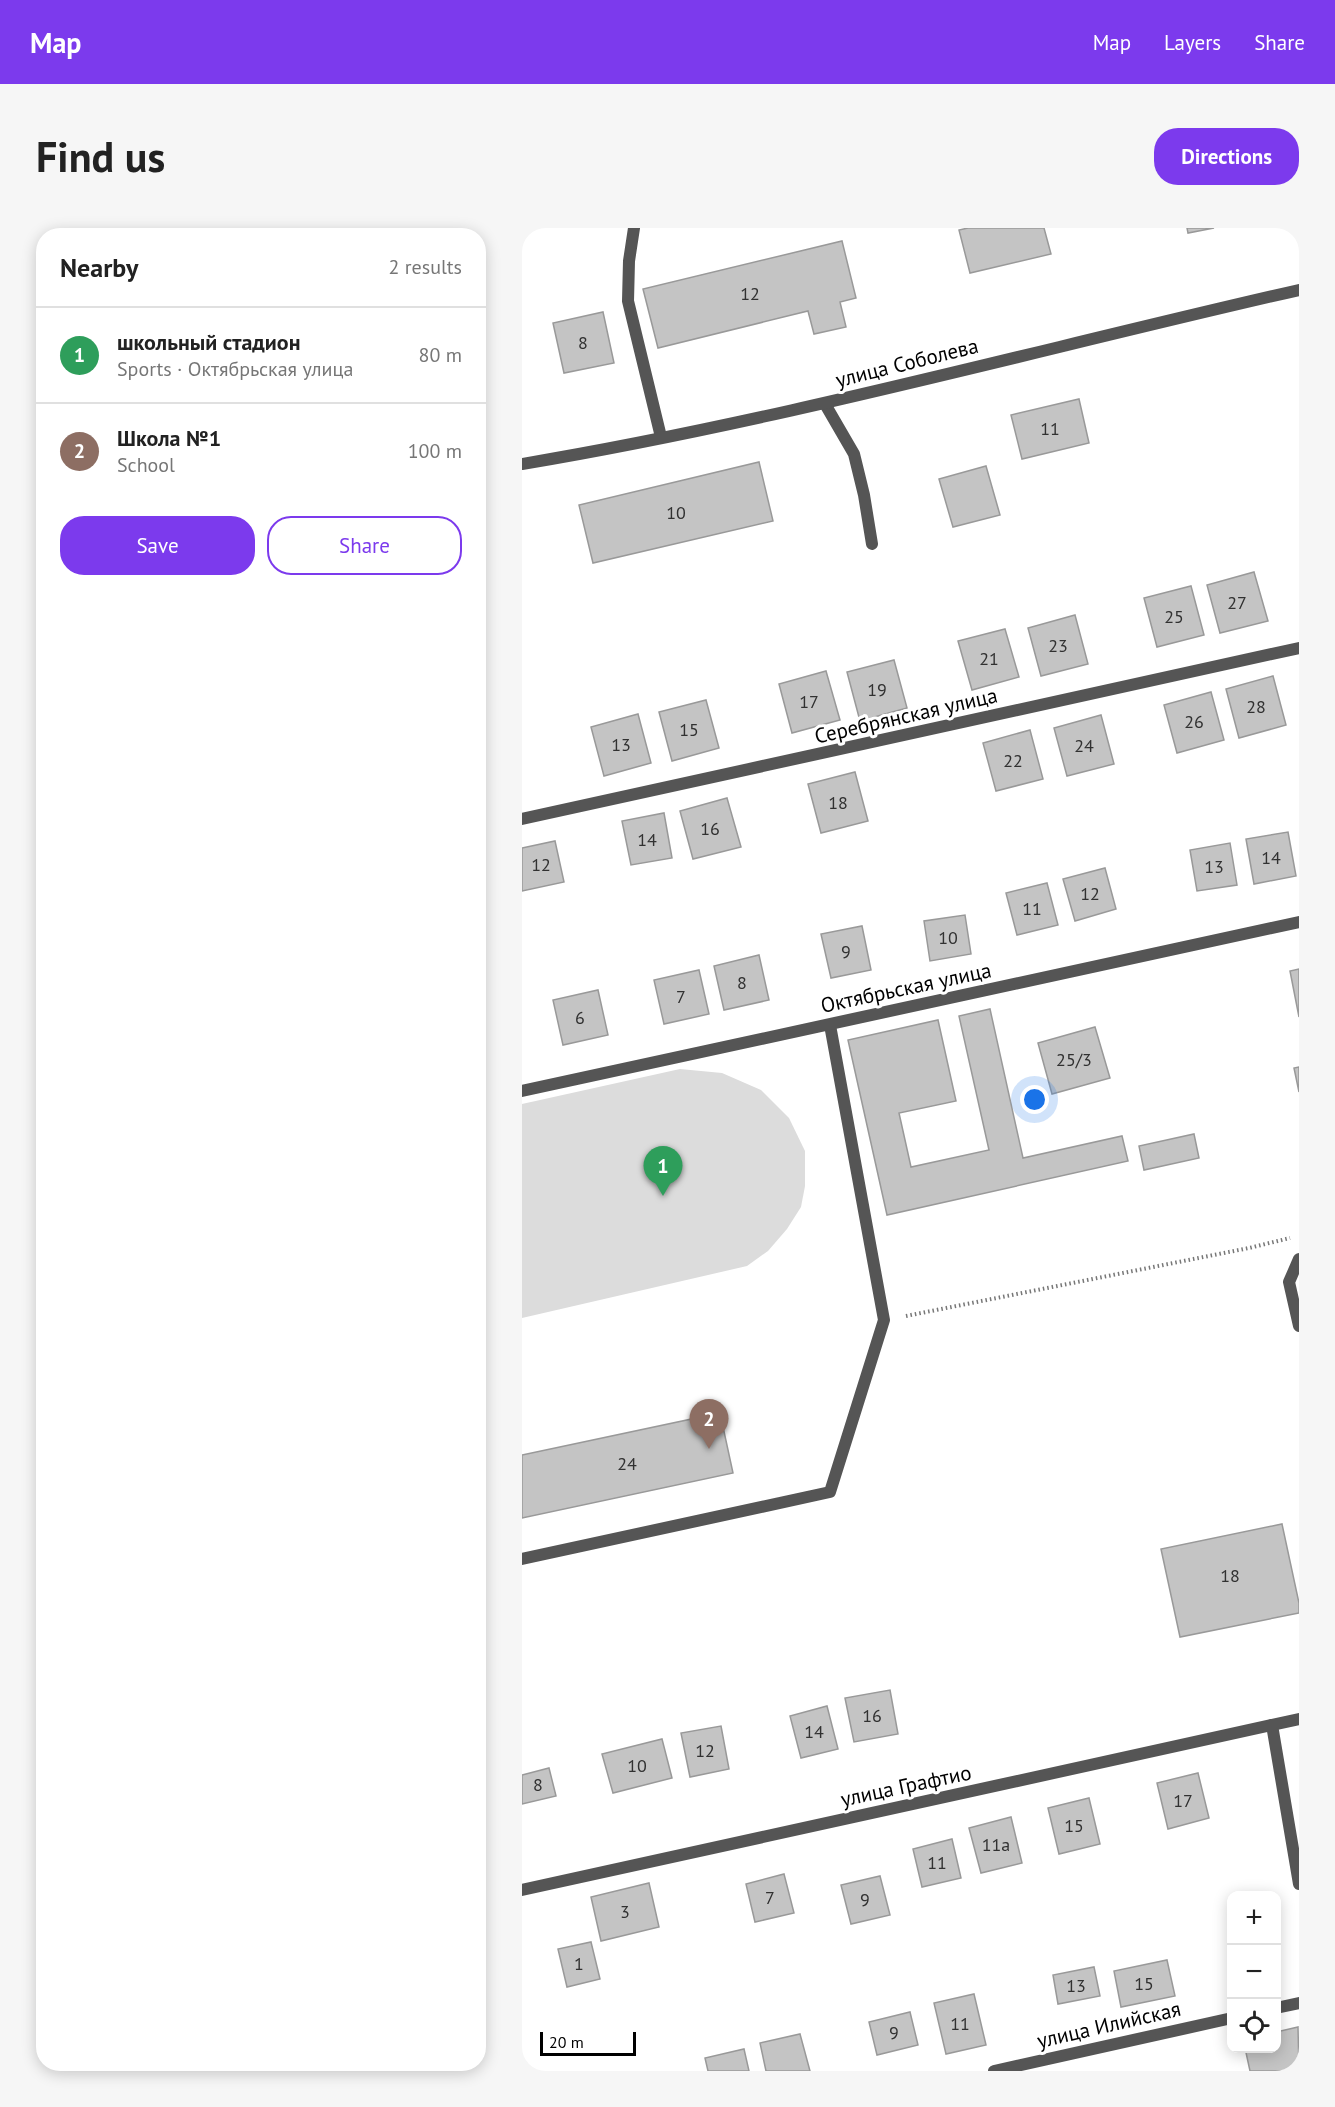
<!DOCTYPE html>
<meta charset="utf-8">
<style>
:root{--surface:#fff;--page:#f6f6f6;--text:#222;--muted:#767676;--line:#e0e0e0;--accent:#7c3aed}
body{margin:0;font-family:"PT Sans",sans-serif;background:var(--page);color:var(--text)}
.controls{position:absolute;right:18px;bottom:18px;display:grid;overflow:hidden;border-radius:12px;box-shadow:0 3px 15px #0003}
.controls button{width:54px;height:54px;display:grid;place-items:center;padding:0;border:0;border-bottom:2px solid var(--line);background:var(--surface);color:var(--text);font:30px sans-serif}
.scale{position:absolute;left:18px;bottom:15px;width:96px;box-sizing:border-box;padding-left:6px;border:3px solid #000;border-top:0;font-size:16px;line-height:21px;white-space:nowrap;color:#000;-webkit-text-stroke:4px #fff;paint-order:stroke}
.you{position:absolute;left:513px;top:872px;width:21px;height:21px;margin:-15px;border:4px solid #fff;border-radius:50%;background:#1a73e8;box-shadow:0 0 0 9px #1a73e833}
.badge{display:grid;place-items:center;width:39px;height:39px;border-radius:50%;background:var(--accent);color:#fff;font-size:20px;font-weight:700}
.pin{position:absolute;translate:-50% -50px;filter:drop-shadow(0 2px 3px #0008)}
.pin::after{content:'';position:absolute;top:32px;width:21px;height:18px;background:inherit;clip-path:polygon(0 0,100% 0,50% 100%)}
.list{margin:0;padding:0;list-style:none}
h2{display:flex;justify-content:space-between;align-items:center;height:78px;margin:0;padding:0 24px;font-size:26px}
h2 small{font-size:20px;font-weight:400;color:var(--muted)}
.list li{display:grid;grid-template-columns:39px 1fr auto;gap:18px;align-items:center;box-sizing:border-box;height:96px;padding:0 24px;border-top:2px solid var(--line)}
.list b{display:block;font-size:22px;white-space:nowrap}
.list p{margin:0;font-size:20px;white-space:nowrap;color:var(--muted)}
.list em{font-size:20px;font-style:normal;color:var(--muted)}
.actions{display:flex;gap:12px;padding:18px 24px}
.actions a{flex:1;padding:14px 0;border:2px solid var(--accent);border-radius:24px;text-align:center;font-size:21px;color:var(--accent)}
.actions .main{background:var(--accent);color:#fff}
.icon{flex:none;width:33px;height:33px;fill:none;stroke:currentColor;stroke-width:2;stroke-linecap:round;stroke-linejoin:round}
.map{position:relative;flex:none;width:777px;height:1843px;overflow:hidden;border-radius:24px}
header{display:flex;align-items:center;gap:36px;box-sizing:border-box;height:84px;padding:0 30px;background:var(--accent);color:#fff}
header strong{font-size:28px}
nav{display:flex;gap:33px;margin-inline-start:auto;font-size:21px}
.intro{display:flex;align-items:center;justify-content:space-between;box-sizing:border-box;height:144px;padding:0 36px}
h1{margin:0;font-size:42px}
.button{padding:15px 27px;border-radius:24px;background:var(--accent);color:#fff;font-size:21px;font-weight:700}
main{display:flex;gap:36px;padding:0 36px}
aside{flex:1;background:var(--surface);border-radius:24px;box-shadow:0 3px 15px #0003}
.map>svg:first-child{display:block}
.green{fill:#dcdcdc}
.building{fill:#c4c4c4;stroke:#999;stroke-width:1.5}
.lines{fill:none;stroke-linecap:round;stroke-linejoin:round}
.path{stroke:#777;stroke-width:4;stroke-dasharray:1.5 3;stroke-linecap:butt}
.lane{stroke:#555;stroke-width:12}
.street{stroke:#555;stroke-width:12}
.labels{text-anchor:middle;stroke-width:6;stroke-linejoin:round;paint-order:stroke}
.number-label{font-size:18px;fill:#313131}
.street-label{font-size:21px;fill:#000;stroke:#fff}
</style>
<header>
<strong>Map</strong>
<nav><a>Map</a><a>Layers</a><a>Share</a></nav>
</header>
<div class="intro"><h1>Find us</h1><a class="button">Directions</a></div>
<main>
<aside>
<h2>Nearby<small>2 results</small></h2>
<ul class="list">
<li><span class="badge" style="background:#2e9e5b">1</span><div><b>школьный стадион</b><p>Sports · Октябрьская улица</p></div><em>80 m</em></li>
<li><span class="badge" style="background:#8d6e63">2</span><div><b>Школа №1</b><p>School</p></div><em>100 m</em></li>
</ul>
<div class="actions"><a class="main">Save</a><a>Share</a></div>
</aside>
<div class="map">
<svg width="777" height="1843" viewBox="0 0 777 1843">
<rect width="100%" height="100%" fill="#fff"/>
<!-- green -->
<polygon class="green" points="158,841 200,845 239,862 267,890 283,923 283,958 279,979 265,1001 246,1023 225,1038 0,1090 0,876"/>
<!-- building -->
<g class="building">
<polygon points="446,0 522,0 529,26 448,45 437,2"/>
<polygon points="665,0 692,0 666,5"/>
<polygon points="320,13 334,70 318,74 324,99 292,106 286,83 136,120 121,61"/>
<polygon points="81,84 92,135 42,145 31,95"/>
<polygon points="557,171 567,215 500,231 489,187"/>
<polygon points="237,234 251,293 71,335 57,277"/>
<polygon points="464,238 478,287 431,299 417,251"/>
<polygon points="732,344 746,393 698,405 685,357"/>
<polygon points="669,358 682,407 635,419 622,370"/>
<polygon points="553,387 566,436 519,448 506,400"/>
<polygon points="483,401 497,449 450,462 436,413"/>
<polygon points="372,432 385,480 338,493 325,444"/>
<polygon points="304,443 318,492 270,505 257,456"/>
<polygon points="751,448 764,497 717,510 704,461"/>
<polygon points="689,464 702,512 655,525 642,477"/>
<polygon points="184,472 197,520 150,533 137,484"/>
<polygon points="116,486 129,535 82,548 69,499"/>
<polygon points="579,487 592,536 545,548 532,500"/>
<polygon points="508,502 521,551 474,563 461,515"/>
<polygon points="333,544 346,593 299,605 286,556"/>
<polygon points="205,570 219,619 171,631 158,583"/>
<polygon points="142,585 150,630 109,637 100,593"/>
<polygon points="766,604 774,648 732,656 724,611"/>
<polygon points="33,613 42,654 0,663 0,620"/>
<polygon points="708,615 715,657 675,663 668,622"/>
<polygon points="583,640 594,681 553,693 541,651"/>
<polygon points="525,655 536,697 495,707 484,665"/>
<polygon points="443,687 449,726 408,733 402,693"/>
<polygon points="340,698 349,742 309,750 299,706"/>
<polygon points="237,727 247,772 202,782 192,738"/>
<polygon points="777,741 777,789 768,743"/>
<polygon points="177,742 187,786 142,796 132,752"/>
<polygon points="76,762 86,807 41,817 31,772"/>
<polygon points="468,781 501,930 600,908 606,933 365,987 326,812 416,792 434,873 377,885 389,939 467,922 437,788"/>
<polygon points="573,799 588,850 530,866 516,815"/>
<polygon points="777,839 777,864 772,840"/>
<polygon points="672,906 677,930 622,942 617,918"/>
<polygon points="198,1185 211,1245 0,1290 0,1227"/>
<polygon points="760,1296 777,1375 777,1385 658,1409 639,1321"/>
<polygon points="368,1462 376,1506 332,1514 323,1470"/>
<polygon points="305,1478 316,1521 279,1530 268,1488"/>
<polygon points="199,1498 207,1541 168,1549 159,1505"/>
<polygon points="140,1511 150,1550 91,1565 80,1526"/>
<polygon points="27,1540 34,1568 0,1576 0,1547"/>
<polygon points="676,1545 687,1590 646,1601 635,1555"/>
<polygon points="567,1570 578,1616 537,1626 526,1580"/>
<polygon points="489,1589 500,1635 459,1645 447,1600"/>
<polygon points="430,1611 439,1650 400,1659 391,1621"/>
<polygon points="262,1646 272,1685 233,1694 224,1656"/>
<polygon points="358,1648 368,1687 329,1696 319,1657"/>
<polygon points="127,1655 137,1699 79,1713 69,1669"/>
<polygon points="69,1714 78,1751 45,1759 36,1721"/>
<polygon points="645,1732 653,1768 599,1779 592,1743"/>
<polygon points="572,1739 578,1768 536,1776 531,1747"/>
<polygon points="452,1766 464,1817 424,1826 412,1775"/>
<polygon points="388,1784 396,1817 355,1827 347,1794"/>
<polygon points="776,1799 777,1843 728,1843 723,1820 754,1820 754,1804"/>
<polygon points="278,1806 288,1843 244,1843 238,1815"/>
<polygon points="222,1821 227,1843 186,1843 183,1830"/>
</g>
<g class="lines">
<!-- path -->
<polyline class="path" points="384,1088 727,1020 768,1010"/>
<!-- lane -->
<g class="lane">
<polyline points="303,176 332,226 342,267 350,316"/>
<polyline points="0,1331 308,1264 362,1092 308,797"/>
<polyline points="750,1497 777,1656"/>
</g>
<!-- street -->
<g class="street">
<polyline points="112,0 107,33 106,73 139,209"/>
<path d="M0,236C262,192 518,121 777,62"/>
<polyline points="0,591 777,420"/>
<polyline points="0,863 777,694"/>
<polyline points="777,1031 767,1054 777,1098"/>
<polyline points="0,1662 777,1491"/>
<polyline points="754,1780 777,1775"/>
<polyline points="472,1843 710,1790"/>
</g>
</g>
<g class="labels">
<!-- number labels -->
<g class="number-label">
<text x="228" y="72">12</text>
<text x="61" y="121">8</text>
<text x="528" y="207">11</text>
<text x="154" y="291">10</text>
<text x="715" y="381">27</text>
<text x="652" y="395">25</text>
<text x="536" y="424">23</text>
<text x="467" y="437">21</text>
<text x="355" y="468">19</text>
<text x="287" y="480">17</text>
<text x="734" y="485">28</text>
<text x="672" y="500">26</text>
<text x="167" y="508">15</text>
<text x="99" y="523">13</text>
<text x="562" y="524">24</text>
<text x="491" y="539">22</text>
<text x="316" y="581">18</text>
<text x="188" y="607">16</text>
<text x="125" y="618">14</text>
<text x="749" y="636">14</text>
<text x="19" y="643">12</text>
<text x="692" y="645">13</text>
<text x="568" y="672">12</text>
<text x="510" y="687">11</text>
<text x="426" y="716">10</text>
<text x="324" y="730">9</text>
<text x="220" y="761">8</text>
<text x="159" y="775">7</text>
<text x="58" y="796">6</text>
<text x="552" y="838">25/3</text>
<text x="105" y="1242">24</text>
<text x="708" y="1354">18</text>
<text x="350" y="1494">16</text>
<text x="292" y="1510">14</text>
<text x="183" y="1529">12</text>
<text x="115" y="1544">10</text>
<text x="16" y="1563">8</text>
<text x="661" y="1579">17</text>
<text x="552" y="1604">15</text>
<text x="474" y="1623">11а</text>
<text x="415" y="1641">11</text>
<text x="248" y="1676">7</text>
<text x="343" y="1678">9</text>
<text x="103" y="1690">3</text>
<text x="57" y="1742">1</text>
<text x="622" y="1762">15</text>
<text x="554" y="1764">13</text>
<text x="438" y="1802">11</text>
<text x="372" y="1811">9</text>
</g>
<!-- street labels -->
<g class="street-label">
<text transform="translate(385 135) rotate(-14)" y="7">улица Соболева</text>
<text transform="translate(384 488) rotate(-13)" y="7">Серебрянская улица</text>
<text transform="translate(384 760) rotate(-12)" y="7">Октябрьская улица</text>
<text transform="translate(384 1558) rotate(-12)" y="7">улица Графтио</text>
<text transform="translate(587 1797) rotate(-13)" y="7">улица Илийская</text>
</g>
</g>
</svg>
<div class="controls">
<button>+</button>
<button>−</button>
<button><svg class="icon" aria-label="locate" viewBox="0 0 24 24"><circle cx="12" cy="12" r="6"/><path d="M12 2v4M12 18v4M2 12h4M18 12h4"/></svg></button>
</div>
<div class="scale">20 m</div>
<div class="you"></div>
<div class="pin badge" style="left:141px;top:968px;background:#2e9e5b">1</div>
<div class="pin badge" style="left:187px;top:1221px;background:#8d6e63">2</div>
</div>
</main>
